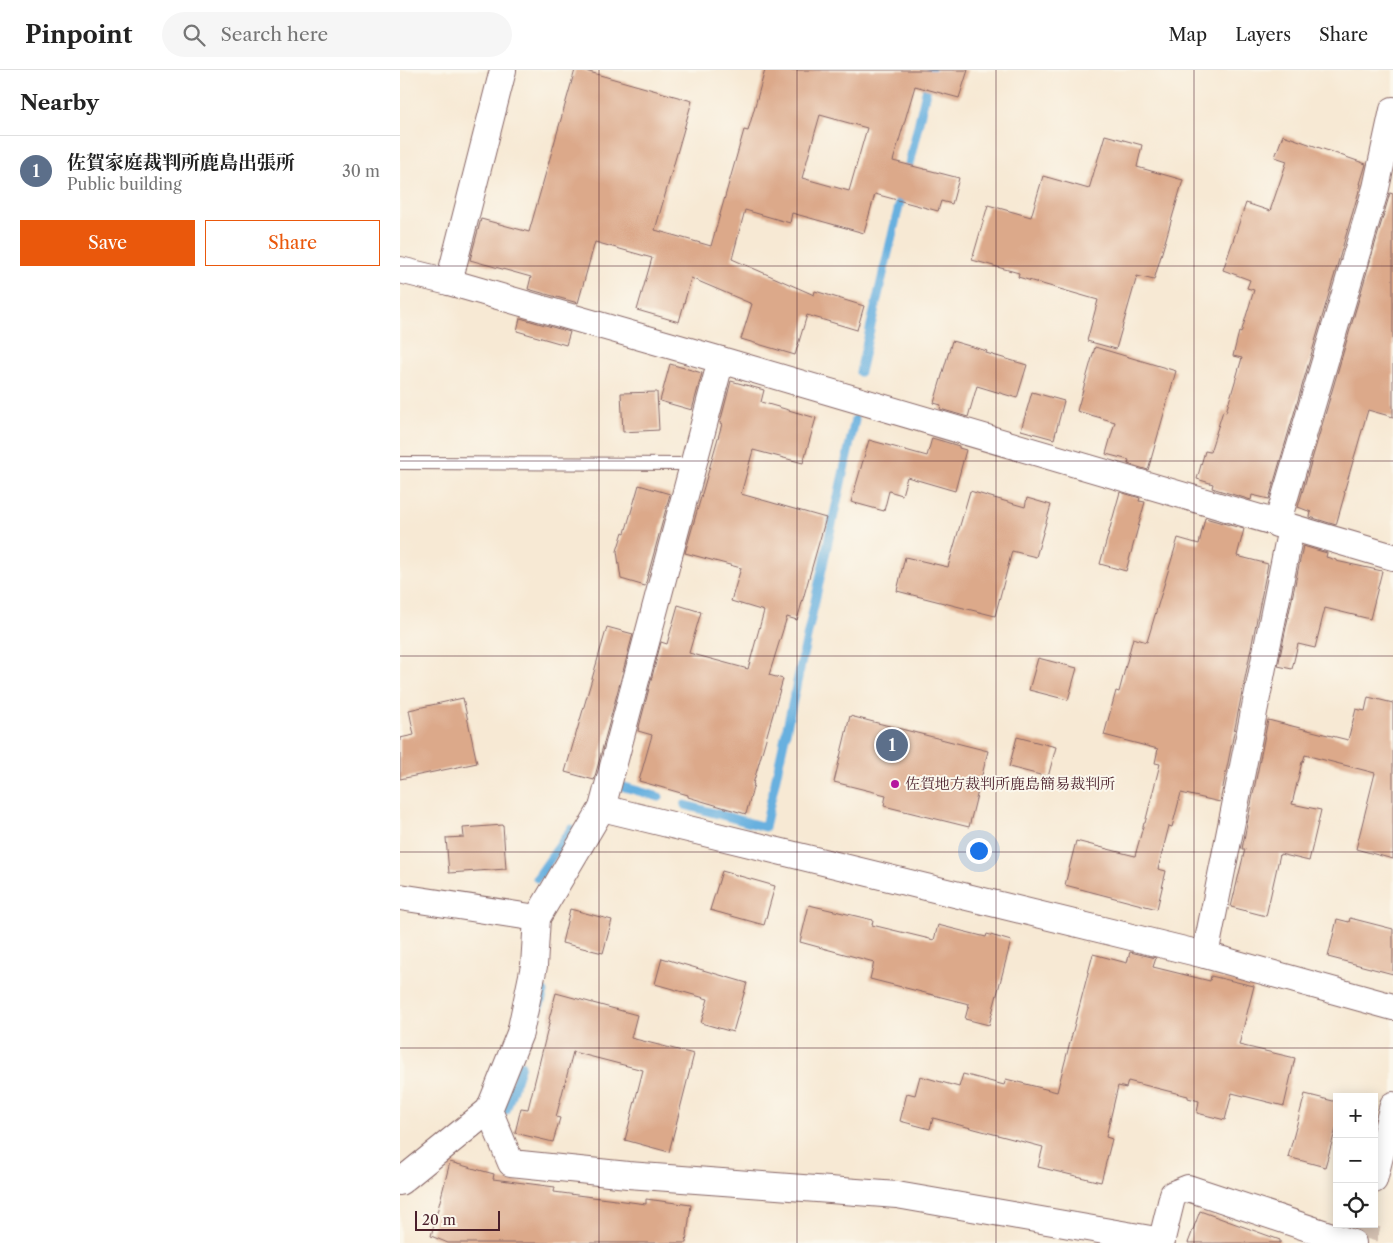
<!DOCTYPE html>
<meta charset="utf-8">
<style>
:root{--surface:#fff;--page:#f6f6f6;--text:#222;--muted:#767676;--line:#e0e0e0;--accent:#ea580c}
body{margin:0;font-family:"Libre Caslon Text","Noto Serif JP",serif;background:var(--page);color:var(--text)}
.controls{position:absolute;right:15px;bottom:15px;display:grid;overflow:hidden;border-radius:0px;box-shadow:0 2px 12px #0003}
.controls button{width:45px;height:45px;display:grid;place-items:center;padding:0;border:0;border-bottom:1px solid var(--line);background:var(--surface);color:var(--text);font:25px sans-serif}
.scale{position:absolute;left:15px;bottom:12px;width:85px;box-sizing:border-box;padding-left:5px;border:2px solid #4a1f2b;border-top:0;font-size:14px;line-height:18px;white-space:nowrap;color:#4a1f2b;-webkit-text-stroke:4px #fbf7ec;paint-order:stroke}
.you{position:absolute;left:578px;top:780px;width:18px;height:18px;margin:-12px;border:4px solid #fff;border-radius:50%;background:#1a73e8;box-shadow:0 0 0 8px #1a73e833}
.badge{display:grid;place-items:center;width:32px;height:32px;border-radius:50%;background:var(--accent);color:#fff;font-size:16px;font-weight:700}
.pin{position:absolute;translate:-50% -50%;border:2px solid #fff;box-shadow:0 1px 5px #0006}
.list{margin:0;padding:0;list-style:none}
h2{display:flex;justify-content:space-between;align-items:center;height:65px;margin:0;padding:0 20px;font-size:21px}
h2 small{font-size:16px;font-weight:400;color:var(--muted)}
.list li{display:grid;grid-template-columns:32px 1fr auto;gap:15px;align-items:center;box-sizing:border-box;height:70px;padding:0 20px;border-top:1px solid var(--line)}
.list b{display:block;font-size:19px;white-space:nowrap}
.list p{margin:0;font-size:16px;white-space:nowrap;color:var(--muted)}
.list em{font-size:16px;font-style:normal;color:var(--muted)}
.actions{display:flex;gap:10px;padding:15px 20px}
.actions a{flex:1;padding:11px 0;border:1px solid var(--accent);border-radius:0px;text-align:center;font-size:18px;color:var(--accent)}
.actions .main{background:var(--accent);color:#fff}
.icon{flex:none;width:28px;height:28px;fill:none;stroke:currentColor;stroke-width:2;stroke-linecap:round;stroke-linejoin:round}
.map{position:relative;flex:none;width:993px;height:1173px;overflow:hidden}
header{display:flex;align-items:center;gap:30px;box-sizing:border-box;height:70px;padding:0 25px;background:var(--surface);border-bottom:1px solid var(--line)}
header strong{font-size:24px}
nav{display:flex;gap:28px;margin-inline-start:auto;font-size:18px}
.search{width:350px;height:45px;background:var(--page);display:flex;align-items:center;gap:12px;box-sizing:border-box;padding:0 18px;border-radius:28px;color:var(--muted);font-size:19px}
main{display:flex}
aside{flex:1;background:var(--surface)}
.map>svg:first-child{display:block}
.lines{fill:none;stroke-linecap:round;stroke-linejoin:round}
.stream{stroke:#67b0df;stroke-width:9}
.building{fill:#dca98a;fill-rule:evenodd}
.minor-tunnel{stroke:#d4c1b2;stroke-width:26;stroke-dasharray:26 13;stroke-linecap:butt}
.service-casing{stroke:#876666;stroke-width:14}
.minor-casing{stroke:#876666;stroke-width:28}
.service{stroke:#fff;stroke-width:12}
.minor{stroke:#fff;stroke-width:26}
.grid{fill:none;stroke:#4a1f2b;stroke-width:1;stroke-opacity:0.55}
.poi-dot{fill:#b5179e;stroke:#fbf7ec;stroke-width:2}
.labels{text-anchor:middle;stroke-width:4;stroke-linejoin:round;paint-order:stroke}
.poi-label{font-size:15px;fill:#4a1f2b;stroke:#fbf7ec;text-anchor:start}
</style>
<header>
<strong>Pinpoint</strong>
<div class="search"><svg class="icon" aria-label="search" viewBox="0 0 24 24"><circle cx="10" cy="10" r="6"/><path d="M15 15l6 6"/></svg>Search here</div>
<nav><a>Map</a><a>Layers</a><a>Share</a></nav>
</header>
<main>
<aside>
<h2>Nearby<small></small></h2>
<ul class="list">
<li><span class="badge" style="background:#5c6f8a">1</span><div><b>佐賀家庭裁判所鹿島出張所</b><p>Public building</p></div><em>30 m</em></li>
</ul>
<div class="actions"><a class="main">Save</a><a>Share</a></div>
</aside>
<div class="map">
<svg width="993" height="1173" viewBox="0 0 993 1173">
<rect width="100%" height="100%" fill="#fbf7ec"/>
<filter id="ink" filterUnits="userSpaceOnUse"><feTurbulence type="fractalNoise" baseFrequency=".02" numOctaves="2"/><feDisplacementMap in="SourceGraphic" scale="10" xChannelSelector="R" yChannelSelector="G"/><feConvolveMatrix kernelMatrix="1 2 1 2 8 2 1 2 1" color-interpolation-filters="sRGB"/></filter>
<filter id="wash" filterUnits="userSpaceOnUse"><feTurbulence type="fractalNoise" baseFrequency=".0096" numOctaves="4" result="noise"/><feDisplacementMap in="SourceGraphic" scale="20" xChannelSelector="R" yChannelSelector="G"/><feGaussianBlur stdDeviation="1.12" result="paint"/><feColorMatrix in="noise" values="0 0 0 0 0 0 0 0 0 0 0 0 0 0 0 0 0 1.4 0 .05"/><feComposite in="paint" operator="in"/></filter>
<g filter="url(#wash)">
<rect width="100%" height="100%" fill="#f7e9d4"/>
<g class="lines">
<!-- stream -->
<g class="stream">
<polyline points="506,107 531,0"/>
<polyline points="460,302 503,119"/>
<polyline points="221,716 259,727"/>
<polyline points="285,735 365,757 455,350"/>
<polyline points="137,808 171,759"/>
<polyline points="135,949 144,922"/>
<polyline points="106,1040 121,995"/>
</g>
</g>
<g id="blocks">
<!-- building -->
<g class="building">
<path d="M175,0H182L292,31L255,160L311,176L344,60L348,61L365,0H568L559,28L515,16L493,91L559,108L552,134L541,131L538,141L475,124L464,163L392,143L390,153L345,140L332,189L414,225L415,221L464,236L457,260L407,245L395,285L341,269L352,234L291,208L279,252L237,240L252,188L195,172L178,233L128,219L131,207L70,190L81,149L129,162ZM420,45L467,58L449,121L402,108Z"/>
<polygon points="705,65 742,75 737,97 783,110 754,210 737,206 716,279 687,271 698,230 618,207 619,203 572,190 588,135 631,147 643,106 689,119"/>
<polygon points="883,65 966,94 960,114 961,114 869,429 852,425 851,430 812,418 813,414 797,409 805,381 810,382 823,341 826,342 842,288 833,286 839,262 841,263 854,220 847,218 850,210 823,200 846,133 870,141 887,91 875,87"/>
<polygon points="990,123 993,124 993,347 968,340 944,422 945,423 936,455 910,447 911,442 898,437"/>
<polygon points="120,248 170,262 166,275 117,261"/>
<polygon points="552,271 587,281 586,283 627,295 617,328 577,316 568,347 540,339 541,335 534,333"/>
<polygon points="695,277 776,301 748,400 728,394 729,390 706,384 715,352 677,341"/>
<polygon points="270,294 302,303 292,340 260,331"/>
<polygon points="331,311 364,320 361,332 416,348 403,393 353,380 341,424 426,448 397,550 387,547 369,605 383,609 353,714 354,714 346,744 288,727 288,725 239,711 252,665 238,661 261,572 267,574 278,535 301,542 289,583 348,599 364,541 331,531 341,498 285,483 322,354 320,353"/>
<polygon points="257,322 259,360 223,362 221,323"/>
<polygon points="632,322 664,331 654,369 621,360"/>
<polygon points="532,368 559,376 559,378 566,380 555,421 507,407 502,425 489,421 484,441 451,432 469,370 527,386"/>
<polygon points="239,415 270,424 245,516 221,509 217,481 223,462 225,463"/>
<polygon points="570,421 625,437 627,428 651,435 636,487 612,481 595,546 497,521 505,487 548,497"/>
<polygon points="720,422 740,428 739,431 745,432 726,501 700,494"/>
<polygon points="805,448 844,459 837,486 868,494 820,732 781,723 772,757 769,756 758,799 766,801 757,839 665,815 676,771 735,786 744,753 745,753 760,694 755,693 758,679 704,665 716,621 719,622 733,568 747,572 778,468 799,474"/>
<polygon points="903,476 927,483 926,487 936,490 936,491 982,501 970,549 925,538 915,578 898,574 892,599 878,596"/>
<polygon points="207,557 233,564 194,710 165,702"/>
<polygon points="638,588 677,598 668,630 629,620"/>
<polygon points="968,627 993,633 993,789 956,779 975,703 905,685 903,692 902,692 892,734 921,740 909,791 880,784 866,846 831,837 845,779 842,779 868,650 948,670 956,639 965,641"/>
<polygon points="63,628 77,693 0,709 0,668 14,665 9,640"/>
<polygon points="450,646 588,681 569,757 484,736 486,725 434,712"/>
<polygon points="617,667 656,677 648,707 609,697"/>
<polygon points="103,755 106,799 49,803 46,768 64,767 63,758"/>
<polygon points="322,801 375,816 364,855 310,840"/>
<polygon points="409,835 473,850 472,855 534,870 538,855 586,867 587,864 611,871 589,955 565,949 569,934 470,909 474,892 400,872"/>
<polygon points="170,839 212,850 203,883 162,873"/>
<polygon points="950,848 993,859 993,904 928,887 937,849 949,852"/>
<polygon points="730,882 756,888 753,897 810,911 811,906 854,916 839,975 895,988 884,1036 832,1023 825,1050 797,1043 799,1031 788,1028 788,1026 728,1011 726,1018 718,1016 706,1067 712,1069 701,1112 638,1097 643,1077 533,1048 530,1059 500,1051 507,1023 515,1025 520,1006 559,1017 563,1004 604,1015 606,1009 657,1022 693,884 727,893"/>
<polygon points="262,888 347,913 333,962 301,953 308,929 255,914"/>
<polygon points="156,923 237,945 231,968 294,984 269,1082 225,1070 243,1000 173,982 156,1047 160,1048 153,1072 115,1063 121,1038 128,1039 150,950 149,949"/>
<polygon points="905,1024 937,1032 937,1055 925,1097 888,1087"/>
<polygon points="50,1092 94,1104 93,1109 155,1117 154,1122 246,1134 246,1129 291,1135 286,1173 48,1173 31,1166"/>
<polygon points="800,1141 880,1170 880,1173 788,1173"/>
</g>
</g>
</g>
<g filter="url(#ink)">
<use href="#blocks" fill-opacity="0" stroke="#876666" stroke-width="1"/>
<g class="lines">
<!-- minor-tunnel -->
<polyline class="minor-tunnel" points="964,1168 968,1154"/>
<defs>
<polyline id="service" points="0,393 293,394"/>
<g id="minor">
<polyline points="0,200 49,212 321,290 993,487"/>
<polyline points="49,212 103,0"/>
<polyline points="877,454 976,118 993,40"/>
<polyline points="202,738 805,885 993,937"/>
<polyline points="0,827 137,848"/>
<polyline points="805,885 891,458"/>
<polyline points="89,1040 111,1093 228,1105 497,1125 762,1171"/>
<polyline points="974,1110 993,1035"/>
<polyline points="0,1112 89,1040 120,963 134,896 137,848 202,738 321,290"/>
<polyline points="761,1173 773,1124 788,1118 953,1173"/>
</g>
</defs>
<!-- service casing -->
<use href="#service" class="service-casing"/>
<!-- minor casing -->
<use href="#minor" class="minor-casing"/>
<!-- service -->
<use href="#service" class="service"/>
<!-- minor -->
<use href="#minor" class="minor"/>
</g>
</g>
<!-- grid -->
<path class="grid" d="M199,0V1173M397,0V1173M596,0V1173M794,0V1173M0,196H993M0,391H993M0,586H993M0,782H993M0,978H993"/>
<!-- markers -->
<circle class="poi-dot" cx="495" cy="714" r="5"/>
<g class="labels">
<!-- poi labels -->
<g class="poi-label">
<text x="505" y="719">佐賀地方裁判所鹿島簡易裁判所</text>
</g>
</g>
</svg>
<div class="controls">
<button>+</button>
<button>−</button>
<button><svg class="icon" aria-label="locate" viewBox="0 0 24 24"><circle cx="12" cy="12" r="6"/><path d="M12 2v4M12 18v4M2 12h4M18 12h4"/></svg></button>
</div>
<div class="scale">20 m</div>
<div class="you"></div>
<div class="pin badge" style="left:492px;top:675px;background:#5c6f8a">1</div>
</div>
</main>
